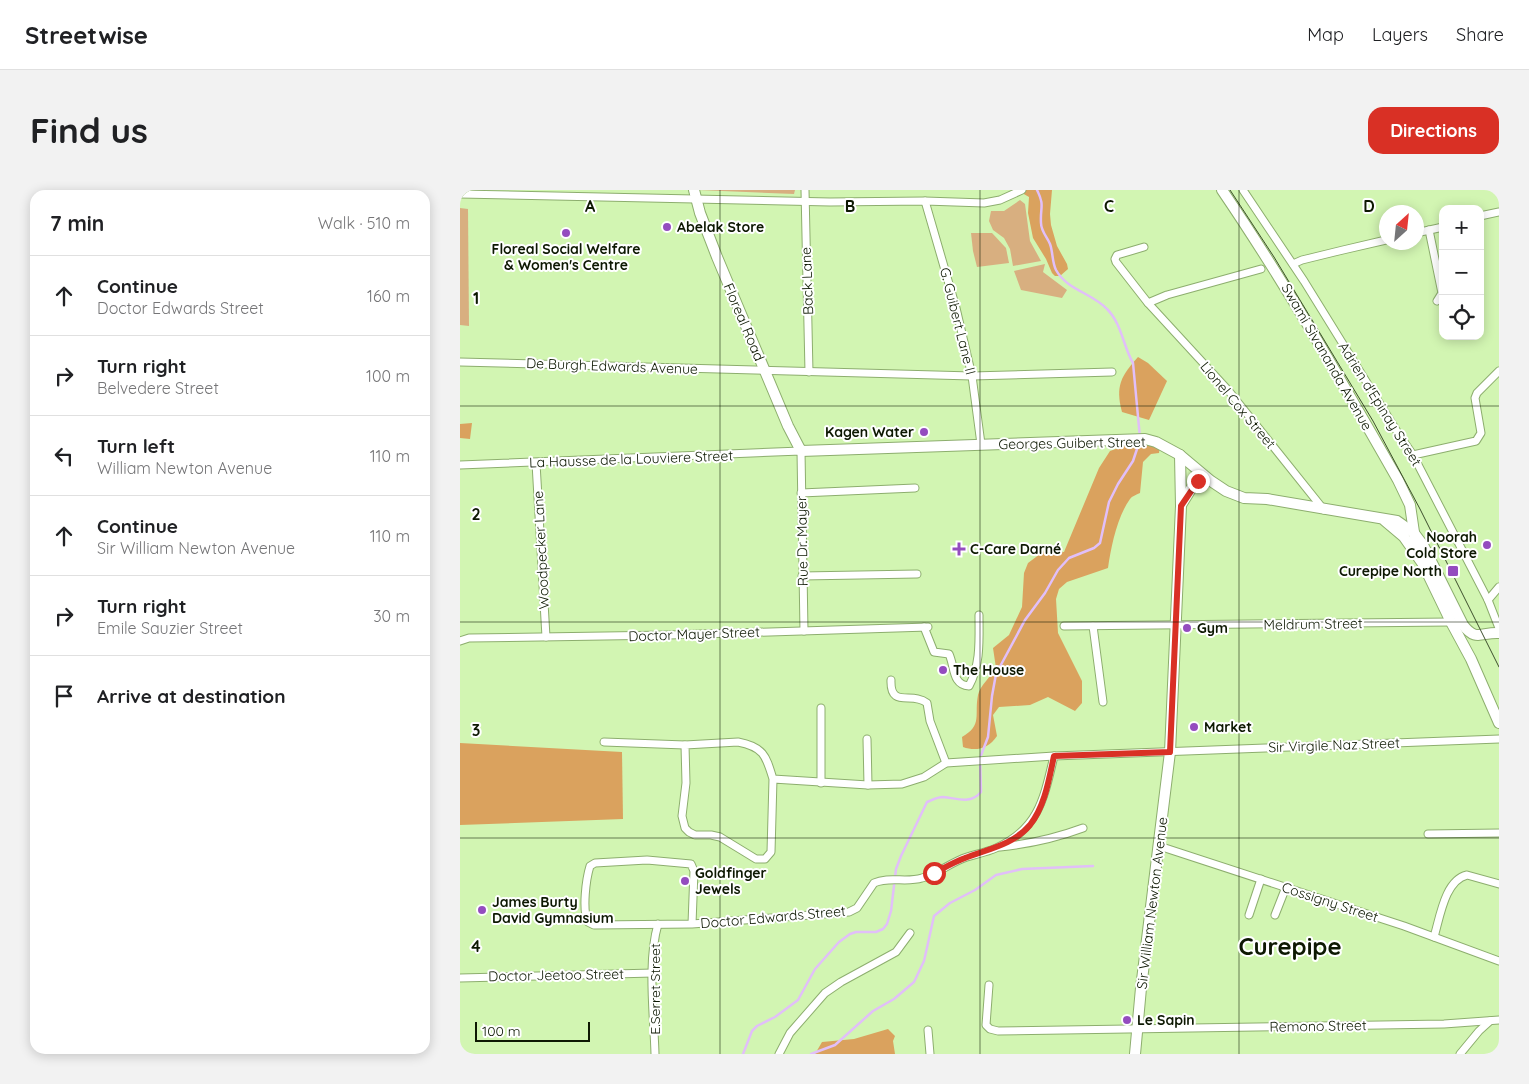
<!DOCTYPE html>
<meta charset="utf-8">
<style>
:root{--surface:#fff;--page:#f2f2f2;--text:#202124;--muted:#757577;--line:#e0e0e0;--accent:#d93025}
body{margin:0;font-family:Quicksand,sans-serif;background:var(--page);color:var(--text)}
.controls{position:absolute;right:15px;top:15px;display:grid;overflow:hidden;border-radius:10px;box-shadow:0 2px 12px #0003}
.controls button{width:45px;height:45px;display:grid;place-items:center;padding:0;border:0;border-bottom:1px solid var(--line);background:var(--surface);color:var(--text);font:25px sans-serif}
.compass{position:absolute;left:919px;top:15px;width:45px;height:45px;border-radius:50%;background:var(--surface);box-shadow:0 2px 12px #0003;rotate:27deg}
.scale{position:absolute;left:15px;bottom:12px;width:115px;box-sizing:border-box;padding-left:5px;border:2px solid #0d1802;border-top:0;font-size:14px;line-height:18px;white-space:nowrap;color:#0d1802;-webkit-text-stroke:4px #fff;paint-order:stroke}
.stop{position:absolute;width:15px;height:15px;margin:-11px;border:4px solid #d93025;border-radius:50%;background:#fff}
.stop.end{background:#d93025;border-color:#fff;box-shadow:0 1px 5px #0008}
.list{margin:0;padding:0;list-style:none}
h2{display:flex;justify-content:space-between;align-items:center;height:65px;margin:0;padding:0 20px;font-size:21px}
h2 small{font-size:16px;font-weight:400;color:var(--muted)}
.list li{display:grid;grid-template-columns:32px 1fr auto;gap:15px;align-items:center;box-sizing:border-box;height:80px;padding:0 20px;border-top:1px solid var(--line)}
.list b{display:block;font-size:19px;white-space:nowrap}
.list p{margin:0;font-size:16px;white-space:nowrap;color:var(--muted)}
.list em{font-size:16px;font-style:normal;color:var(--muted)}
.icon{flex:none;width:28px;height:28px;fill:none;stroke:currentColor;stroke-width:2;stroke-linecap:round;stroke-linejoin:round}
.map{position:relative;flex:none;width:1039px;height:864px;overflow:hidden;border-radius:15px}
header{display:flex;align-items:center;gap:30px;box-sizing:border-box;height:70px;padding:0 25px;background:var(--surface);border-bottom:1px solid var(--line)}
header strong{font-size:24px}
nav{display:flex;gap:28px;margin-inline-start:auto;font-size:18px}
.intro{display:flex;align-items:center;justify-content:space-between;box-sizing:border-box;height:120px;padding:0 30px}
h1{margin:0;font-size:35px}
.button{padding:12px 22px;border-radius:15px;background:var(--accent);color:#fff;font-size:18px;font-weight:700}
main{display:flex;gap:30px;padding:0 30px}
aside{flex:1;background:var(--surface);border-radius:15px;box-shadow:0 2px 12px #0003}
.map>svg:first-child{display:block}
.green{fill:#d8af80}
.forest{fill:#daa25e}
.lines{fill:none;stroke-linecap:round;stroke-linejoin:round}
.stream{stroke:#e1bff9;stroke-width:2.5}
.street-casing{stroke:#8dae6e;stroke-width:9}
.secondary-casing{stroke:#8dae6e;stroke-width:12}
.street{stroke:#fff;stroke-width:7}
.secondary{stroke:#fff;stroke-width:10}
.tram{stroke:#3d4e2d;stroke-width:1}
.route{stroke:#d93025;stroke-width:6}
.grid{fill:none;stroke:#0d1802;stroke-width:1;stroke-opacity:0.55}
.poi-dot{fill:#944cbf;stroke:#fff;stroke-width:2}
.labels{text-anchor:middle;stroke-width:4;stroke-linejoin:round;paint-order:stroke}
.poi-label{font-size:14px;font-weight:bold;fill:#0d1802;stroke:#fff;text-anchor:start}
.street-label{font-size:14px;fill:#0d1802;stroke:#fff}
.town-label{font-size:24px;font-weight:bold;fill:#0d1802;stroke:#fff}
.grid-label{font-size:16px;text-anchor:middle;font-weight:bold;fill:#0d1802;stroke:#fff;stroke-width:4;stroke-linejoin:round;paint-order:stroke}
</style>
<header>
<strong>Streetwise</strong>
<nav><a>Map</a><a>Layers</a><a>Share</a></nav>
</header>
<div class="intro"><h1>Find us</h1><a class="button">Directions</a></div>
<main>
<aside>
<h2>7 min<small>Walk · 510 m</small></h2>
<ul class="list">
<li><svg class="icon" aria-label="ahead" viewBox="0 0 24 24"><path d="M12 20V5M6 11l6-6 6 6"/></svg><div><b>Continue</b><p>Doctor Edwards Street</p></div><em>160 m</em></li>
<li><svg class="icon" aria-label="right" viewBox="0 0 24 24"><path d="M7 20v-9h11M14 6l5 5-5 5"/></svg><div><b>Turn right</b><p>Belvedere Street</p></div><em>100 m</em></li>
<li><svg class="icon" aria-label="left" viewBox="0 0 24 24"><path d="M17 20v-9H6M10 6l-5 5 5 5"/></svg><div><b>Turn left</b><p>William Newton Avenue</p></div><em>110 m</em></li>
<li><svg class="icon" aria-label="ahead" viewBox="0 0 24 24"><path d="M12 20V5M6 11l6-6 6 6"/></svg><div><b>Continue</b><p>Sir William Newton Avenue</p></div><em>110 m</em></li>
<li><svg class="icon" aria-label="right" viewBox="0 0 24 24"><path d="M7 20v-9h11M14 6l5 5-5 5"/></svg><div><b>Turn right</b><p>Emile Sauzier Street</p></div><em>30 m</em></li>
<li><svg class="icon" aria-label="arrive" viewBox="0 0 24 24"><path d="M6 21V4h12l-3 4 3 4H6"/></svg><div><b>Arrive at destination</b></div></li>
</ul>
</aside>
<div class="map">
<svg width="1039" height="864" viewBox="0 0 1039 864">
<rect width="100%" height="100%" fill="#d2f5b2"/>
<!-- green -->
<g class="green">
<polygon points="238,0 335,0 334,4"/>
<polygon points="560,10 565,14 570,51 581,71 553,76 550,59 544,48 533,40 529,31 531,21 544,21"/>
<polygon points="0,18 8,19 9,136 0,135"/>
<polygon points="511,43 532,43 546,58 549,73 517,77 513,61"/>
<polygon points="585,74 583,82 607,100 602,108 561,100 554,81"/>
</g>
<!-- forest -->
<g class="forest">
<polygon points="557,0 592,0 590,24 591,35 597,56 607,74 608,79 600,86 595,86 592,83 586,69 573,48 568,23 569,7"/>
<path d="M678,167L688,173L707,191L689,230L662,222C655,196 661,186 678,167Z"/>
<polygon points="12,233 10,249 0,248 0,234"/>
<path d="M681,250L700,256L699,263L691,264L683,272L680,303C676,305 672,306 670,309C657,327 651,357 648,378L607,392L599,399L596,409L598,443L622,491V513L615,521L588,507L570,515L539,517L533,525L537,546C529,558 517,562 503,557L502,547C523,535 514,525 518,505C520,496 531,486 536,478L533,458L549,445L562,417L564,383L568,373L584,361L604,362L639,278L650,261Z"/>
<polygon points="0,553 162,562 163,629 0,635"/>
<polygon points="428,839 435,846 433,851 435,864 355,864 362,852 394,849"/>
</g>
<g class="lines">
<!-- stream -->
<g class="stream">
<path d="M577,0C585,16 580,17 581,33C581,41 587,47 590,54C593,62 592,72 596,80C607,100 632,103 647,119C662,134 663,156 673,173L680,248"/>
<path d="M283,864L292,841L297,836L315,827L338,810L355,779L379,752L390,744L396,742H416L423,739L427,734L431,721L436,679L441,666L467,612C472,610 477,607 483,607C497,608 510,615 521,602L520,568L528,547L532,506L536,484L565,430L585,403L598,380L609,368L634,358L640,353L649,312L658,294L673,271L679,253"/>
<polyline points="351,864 375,855 413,821 434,809 454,792 464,771 474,726 490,713 515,700 536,685 562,679 633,676"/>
</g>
<defs>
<g id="street">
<polyline points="345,0 349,182"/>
<polyline points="783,0 844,91 938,243 953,265 1028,410 1039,438"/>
<polyline points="0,4 370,12 465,11 524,13 540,10 562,0"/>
<polyline points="465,11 496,118 512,186 521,254"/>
<polyline points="1020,26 1039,22"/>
<polyline points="969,40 982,103 977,111"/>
<polyline points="956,43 983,37"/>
<polyline points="684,57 657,65 655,69 656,72 688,113 768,200 864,320"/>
<polyline points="833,74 842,70 883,60 926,50"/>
<polyline points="688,113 707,105 801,79"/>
<polyline points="0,172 512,186 652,182"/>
<polyline points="953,265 1016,251 1021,243 1015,208 1017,203 1039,181"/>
<polyline points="76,273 86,447"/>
<polyline points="0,275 341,261 344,441"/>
<polyline points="341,303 455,298"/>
<polyline points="342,386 457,384"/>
<polyline points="1028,410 1039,397"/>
<polyline points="604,436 991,432"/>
<polyline points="633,436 643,512"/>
<path d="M464,437L474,462L489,464C495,477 492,495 509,496C521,474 519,449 519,425"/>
<polyline points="0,451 9,448 209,445 468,437"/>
<path d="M431,490C430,519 452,501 467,513L470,531L486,573"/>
<polyline points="407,549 408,595"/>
<polyline points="144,552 225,555"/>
<path d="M313,589L311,662L305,669H296L260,647L251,645H235L229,642L225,638L222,626L226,593L225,555L278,552C304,557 306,566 313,589L408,595L442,594L464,587L486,573L594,566L1039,549"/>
<polyline points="361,593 361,518"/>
<polyline points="968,644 1039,643"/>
<polyline points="699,656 944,736 1039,771"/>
<path d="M540,657C569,654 596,648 623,638"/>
<polyline points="789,725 801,689"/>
<polyline points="815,725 826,697"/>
<path d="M232,734L234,681L231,674L187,670L135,673L130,676C126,689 122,720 128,732L134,735L232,734L389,722L397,718L414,693C429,686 446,693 462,688C478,684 491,672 507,667C517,664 527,662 536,658C579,639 584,608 594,566"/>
<path d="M974,747C980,727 985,690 1007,685L1039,694"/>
<polyline points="0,788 193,783"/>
<polyline points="529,795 526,835 530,839 538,841 984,834 1039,830"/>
<polyline points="468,840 470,864"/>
<path d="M195,864C194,825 187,772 198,734"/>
<polyline points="319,864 330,843 365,803 381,792 436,762 450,743"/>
<polyline points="1000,864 1019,841 1030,831"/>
</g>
<g id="secondary">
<path d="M234,0L240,23L257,67L328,236L341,261L685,249L696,252L720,265L751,291L766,301L784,308L807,309L937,331L954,343L963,355L1003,435C1016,452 1021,442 1039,443"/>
<path d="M762,0C826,94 882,192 938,290L950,315L956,356L963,374"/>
<polyline points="721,315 734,294 743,286"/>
<polyline points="925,331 944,347 963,374 991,432 1011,469 1039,533"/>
<polyline points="675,864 681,798 710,562 721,316 720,265"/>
</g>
</defs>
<!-- street casing -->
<use href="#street" class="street-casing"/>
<!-- secondary casing -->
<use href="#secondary" class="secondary-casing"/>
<!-- street -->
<use href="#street" class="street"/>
<!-- secondary -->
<use href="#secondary" class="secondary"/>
<!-- tram -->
<polyline class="tram" points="770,0 814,67 913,231 960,319 1039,477"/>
</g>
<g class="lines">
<!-- route -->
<path class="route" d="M474,683C484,678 494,672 505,668C528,659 553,655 570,635C585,616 589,589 594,566L710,562L721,316L738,291"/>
</g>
<!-- grid -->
<path class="grid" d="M260,0V864M520,0V864M779,0V864M0,216H1039M0,432H1039M0,648H1039"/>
<!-- markers -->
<g class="poi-dot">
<circle cx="207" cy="37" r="5"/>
<circle cx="106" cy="43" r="5"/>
<circle cx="464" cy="242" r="5"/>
<circle cx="1027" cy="355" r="5"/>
<path d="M496.5 351.5h5v5h5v5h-5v5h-5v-5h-5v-5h5z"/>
<rect x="987" y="375" width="12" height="12" rx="2.5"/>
<circle cx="727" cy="438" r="5"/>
<circle cx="483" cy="480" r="5"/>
<circle cx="734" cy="537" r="5"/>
<circle cx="225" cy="691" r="5"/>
<circle cx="22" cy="720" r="5"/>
<circle cx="667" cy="830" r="5"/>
</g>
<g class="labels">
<!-- poi labels -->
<g class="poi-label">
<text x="217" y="42">Abelak Store</text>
<text x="106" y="64" text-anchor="middle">Floreal Social Welfare<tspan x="106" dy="16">&amp; Women's Centre</tspan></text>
<text x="454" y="247" text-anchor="end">Kagen Water</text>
<text x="1017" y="352" text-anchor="end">Noorah<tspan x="1017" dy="16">Cold Store</tspan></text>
<text x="510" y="364">C-Care Darné</text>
<text x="982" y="386" text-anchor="end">Curepipe North</text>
<text x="737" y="443">Gym</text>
<text x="493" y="485">The House</text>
<text x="744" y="542">Market</text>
<text x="235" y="688">Goldfinger<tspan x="235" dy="16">Jewels</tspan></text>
<text x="32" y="717">James Burty<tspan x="32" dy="16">David Gymnasium</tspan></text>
<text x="677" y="835">Le Sapin</text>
</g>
<!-- street labels -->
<g class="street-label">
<text transform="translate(347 91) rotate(-92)" y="5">Back Lane</text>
<text transform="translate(498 131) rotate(76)" y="5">G. Guibert Lane II</text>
<text transform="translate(284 132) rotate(67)" y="5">Floreal Road</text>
<text transform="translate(867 167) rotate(60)" y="5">Swami Sivananda Avenue</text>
<text transform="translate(152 176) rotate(2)" y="5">De Burgh Edwards Avenue</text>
<text transform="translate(920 214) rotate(58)" y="5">Adrien d'Epinay Street</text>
<text transform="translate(778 215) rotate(50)" y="5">Lionel Cox Street</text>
<text transform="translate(612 253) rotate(-1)" y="5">Georges Guibert Street</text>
<text transform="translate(171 269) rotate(-2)" y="5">La Hausse de la Louviere Street</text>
<text transform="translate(342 351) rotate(-91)" y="5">Rue Dr. Mayer</text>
<text transform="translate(81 360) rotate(-93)" y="5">Woodpecker Lane</text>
<text transform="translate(853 434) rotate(-1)" y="5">Meldrum Street</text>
<text transform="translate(234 444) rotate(-2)" y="5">Doctor Mayer Street</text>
<text transform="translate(874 555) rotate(-2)" y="5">Sir Virgile Naz Street</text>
<text transform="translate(870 712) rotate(18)" y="5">Cossigny Street</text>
<text transform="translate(692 713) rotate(-83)" y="5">Sir William Newton Avenue</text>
<text transform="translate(313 727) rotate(-5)" y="5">Doctor Edwards Street</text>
<text transform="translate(96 785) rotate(-1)" y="5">Doctor Jeetoo Street</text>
<text transform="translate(195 799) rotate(-90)" y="5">E.Serret Street</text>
<text transform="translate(858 836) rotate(-1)" y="5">Remono Street</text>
</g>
<!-- town labels -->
<g class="town-label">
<text x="830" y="765">Curepipe</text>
</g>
</g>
<g class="grid-label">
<text x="130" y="22">A</text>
<text x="390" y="22">B</text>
<text x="649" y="22">C</text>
<text x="909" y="22">D</text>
<text x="16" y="114">1</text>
<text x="16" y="330">2</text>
<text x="16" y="546">3</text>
<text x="16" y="762">4</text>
</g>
</svg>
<div class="controls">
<button>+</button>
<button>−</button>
<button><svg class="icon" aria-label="locate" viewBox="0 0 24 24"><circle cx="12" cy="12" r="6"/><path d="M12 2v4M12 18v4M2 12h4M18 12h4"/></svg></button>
</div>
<svg class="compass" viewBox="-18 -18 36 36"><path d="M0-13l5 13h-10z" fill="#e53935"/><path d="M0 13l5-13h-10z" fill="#757577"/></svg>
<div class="scale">100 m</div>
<div class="stop" style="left:474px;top:683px"></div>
<div class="stop end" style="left:738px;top:291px"></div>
</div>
</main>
